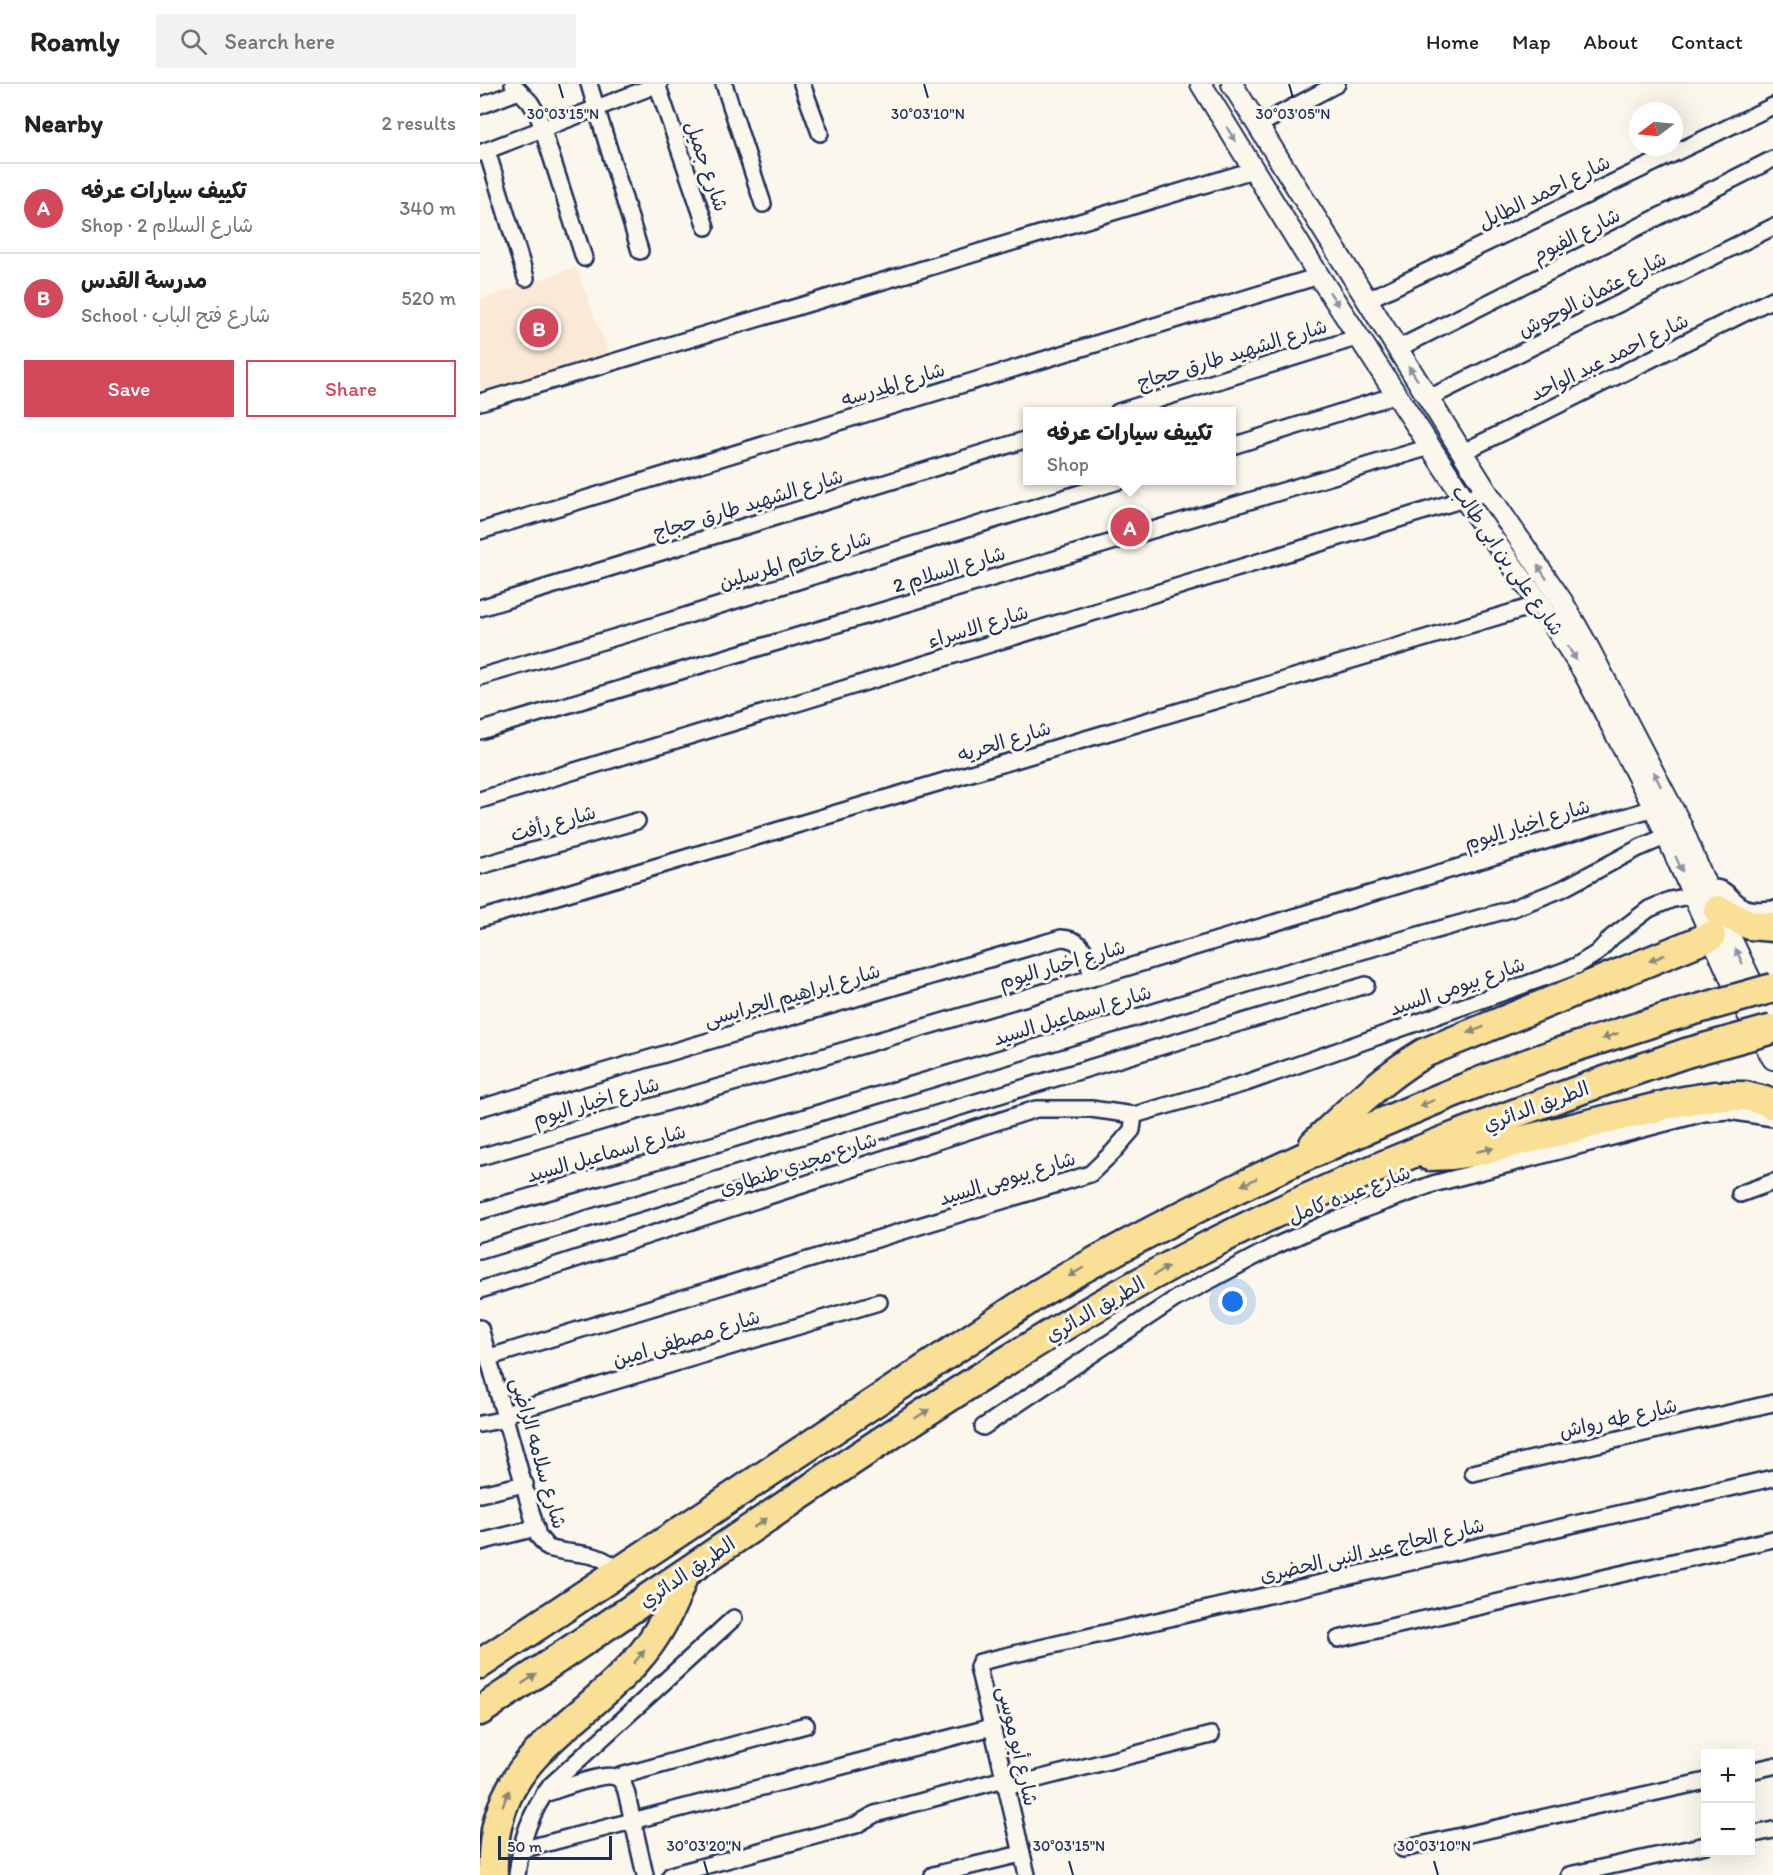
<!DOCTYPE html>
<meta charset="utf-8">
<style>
:root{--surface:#fff;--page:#f2f2f2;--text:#222;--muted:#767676;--line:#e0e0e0;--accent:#d1495b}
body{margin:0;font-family:Itim,"Playpen Sans Arabic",sans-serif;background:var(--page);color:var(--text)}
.controls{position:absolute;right:18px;bottom:18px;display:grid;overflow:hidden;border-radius:0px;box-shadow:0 6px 24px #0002}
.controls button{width:54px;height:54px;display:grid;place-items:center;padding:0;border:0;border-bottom:2px solid var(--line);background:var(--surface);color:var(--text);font:30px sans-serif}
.compass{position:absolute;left:1149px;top:18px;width:54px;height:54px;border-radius:50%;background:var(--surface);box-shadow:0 6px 24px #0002;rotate:254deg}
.scale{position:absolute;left:18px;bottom:15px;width:114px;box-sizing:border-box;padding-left:6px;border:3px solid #1b2f5e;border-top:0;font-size:16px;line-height:21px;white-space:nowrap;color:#1b2f5e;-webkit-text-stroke:4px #fbf7ec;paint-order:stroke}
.you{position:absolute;left:753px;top:1218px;width:21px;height:21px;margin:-15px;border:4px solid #fff;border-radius:50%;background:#1a73e8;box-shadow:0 0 0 9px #1a73e833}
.badge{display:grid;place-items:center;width:39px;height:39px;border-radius:50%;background:var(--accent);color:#fff;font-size:20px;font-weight:700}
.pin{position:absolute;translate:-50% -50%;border:3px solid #fff;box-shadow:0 2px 6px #0006}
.popup{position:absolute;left:543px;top:323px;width:213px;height:78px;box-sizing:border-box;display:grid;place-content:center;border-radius:0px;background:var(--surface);filter:drop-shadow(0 2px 4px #0005);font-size:20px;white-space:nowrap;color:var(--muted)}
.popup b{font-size:22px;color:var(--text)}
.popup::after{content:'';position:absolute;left:50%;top:100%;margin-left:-12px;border:12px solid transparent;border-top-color:var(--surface)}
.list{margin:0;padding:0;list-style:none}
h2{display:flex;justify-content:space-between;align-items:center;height:78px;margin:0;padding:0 24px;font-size:26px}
h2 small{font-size:20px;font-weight:400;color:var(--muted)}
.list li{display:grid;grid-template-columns:39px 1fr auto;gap:18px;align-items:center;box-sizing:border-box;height:90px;padding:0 24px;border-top:2px solid var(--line)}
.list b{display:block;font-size:22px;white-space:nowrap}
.list p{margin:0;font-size:20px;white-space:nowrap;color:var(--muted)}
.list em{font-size:20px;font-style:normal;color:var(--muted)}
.actions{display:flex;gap:12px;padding:18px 24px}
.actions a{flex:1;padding:14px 0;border:2px solid var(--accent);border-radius:0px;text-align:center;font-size:21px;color:var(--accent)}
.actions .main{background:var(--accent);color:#fff}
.icon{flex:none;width:33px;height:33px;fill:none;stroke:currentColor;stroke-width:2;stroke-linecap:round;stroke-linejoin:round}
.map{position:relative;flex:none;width:1293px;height:1791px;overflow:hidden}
header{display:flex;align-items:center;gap:36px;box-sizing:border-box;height:84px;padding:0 30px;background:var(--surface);border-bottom:2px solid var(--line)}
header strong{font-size:28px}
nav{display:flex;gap:33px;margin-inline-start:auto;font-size:21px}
.search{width:420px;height:54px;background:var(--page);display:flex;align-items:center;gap:15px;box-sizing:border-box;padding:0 21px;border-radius:0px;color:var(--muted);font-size:22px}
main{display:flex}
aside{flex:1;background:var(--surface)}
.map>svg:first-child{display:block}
.built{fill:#fbe9d8}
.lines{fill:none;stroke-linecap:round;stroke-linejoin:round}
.minor-casing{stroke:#1b2f5e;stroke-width:20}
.tertiary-casing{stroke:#1b2f5e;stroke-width:24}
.motorway-casing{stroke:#1b2f5e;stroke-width:33}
.minor{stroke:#fbf7ec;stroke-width:15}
.tertiary{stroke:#fbf7ec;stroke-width:20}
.motorway{stroke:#fadf96;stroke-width:28}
.motorway-bridge-casing{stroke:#1b2f5e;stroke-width:33;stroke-linecap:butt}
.motorway-bridge{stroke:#fadf96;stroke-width:28}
.oneway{fill:#8b93a5}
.oneway2{fill:#8a877a}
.ticks{fill:none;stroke:#1b2f5e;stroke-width:2}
.labels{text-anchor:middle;stroke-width:6;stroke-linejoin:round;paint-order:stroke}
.street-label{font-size:20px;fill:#1b2f5e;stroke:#fbf7ec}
.ticks-label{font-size:15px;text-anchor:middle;fill:#1b2f5e;stroke:#fbf7ec;stroke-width:6;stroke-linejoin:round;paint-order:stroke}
</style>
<header>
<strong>Roamly</strong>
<div class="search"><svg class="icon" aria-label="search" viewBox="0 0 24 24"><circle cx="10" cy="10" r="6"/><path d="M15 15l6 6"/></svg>Search here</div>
<nav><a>Home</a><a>Map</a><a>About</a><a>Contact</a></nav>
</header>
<main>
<aside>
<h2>Nearby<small>2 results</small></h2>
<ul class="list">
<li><span class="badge">A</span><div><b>تكييف سيارات عرفه</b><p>Shop · شارع السلام 2</p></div><em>340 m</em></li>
<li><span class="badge">B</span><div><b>مدرسة القدس</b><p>School · شارع فتح الباب</p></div><em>520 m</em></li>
</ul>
<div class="actions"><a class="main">Save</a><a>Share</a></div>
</aside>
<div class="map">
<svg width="1293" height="1791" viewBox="0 0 1293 1791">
<rect width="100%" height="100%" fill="#fbf7ec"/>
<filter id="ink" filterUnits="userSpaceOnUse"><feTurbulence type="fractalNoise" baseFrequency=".0167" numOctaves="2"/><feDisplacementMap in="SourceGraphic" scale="12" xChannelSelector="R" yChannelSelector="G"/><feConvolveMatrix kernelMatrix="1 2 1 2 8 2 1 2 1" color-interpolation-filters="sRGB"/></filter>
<g filter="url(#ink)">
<!-- built -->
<polygon class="built" points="96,183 129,271 0,310 0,216"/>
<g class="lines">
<defs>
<g id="minor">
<polyline points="33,0 50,18 58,31 104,174"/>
<polyline points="109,0 160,167"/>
<polyline points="177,0 226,143"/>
<polyline points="244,0 283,120"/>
<polyline points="322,0 340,49"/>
<polyline points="0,22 39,7"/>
<polyline points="777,42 857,0"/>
<polyline points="7,67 46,194"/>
<polyline points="0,69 179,0"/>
<polyline points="887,216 1293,22"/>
<polyline points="917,265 1293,75"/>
<polyline points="949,314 1293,143"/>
<polyline points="0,318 773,86"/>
<polyline points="638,328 879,253"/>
<polyline points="752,362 916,311"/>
<polyline points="983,368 1293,215"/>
<polyline points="0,447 839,192"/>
<polyline points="0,524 548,355"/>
<polyline points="0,593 160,546 642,396"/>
<polyline points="0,647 950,363"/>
<polyline points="0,716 1007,408"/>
<polyline points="0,782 157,737"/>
<path d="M1227,804C1248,802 1249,815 1264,823C1273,827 1284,826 1293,825"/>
<polyline points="0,835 1060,520"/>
<path d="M0,1024L581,854C606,855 607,873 612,894"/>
<polyline points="0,1073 612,894 1174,724"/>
<polyline points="1260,1110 1293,1098"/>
<polyline points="0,1127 236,1060 790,893 1031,825 1082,805 1159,764 1187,752"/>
<polyline points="0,1167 886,901"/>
<polyline points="0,1206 556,1025 611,1025 654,1031"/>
<path d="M0,1244L58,1452L68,1464C98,1473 113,1464 140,1487"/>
<polyline points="10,1273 610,1090 633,1068 652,1046 654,1031 766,999 1075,890 1096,882 1117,869 1132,853 1169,825 1190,816 1213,811"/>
<polyline points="25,1330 399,1218"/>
<polyline points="0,1340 26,1335"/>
<polyline points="503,1343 695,1215 795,1162 847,1139 953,1100 1224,1029 1249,1027 1293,1034"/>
<polyline points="993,1389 1293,1319"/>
<polyline points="0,1410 45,1400"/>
<polyline points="0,1458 56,1444"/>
<polyline points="858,1555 1293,1455"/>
<polyline points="1270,1687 1293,1682"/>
<polyline points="137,1693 326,1641"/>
<polyline points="526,1703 731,1651"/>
<path d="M64,1710C78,1706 123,1688 135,1693C141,1695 144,1701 146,1707L165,1791"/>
<polyline points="1270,1751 1293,1746"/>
<polyline points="923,1765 1226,1697"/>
<polyline points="41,1766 512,1643"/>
<path d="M37,1791C41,1757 50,1728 71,1701L254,1534"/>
<polyline points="191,1791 376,1741 395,1730 524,1695"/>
<polyline points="453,1791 541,1770"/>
<polyline points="547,1791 498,1583 500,1578 1293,1394"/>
<polyline points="1089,1791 1226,1761"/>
</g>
<g id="tertiary">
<polyline points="721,0 839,192 985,416 1060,520 1103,587 1174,724 1261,918 1293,975"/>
<polyline points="752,0 1007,408 1082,517 1106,559 1200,739 1227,804 1293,943"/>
</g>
<g id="motorway">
<polyline points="1238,826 1270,841 1293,843"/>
<path d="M834,1060C869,1027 902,994 944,969L1231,852"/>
<polyline points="949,1072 972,1071 999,1067 1198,1018 1234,1012 1265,1012 1285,1017 1293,1021"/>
<path d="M0,1580L558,1210C664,1148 774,1094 887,1045C950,1018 1013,991 1077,969C1113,957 1150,946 1186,934"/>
<path d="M0,1627C107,1555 215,1482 322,1410C449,1325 577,1241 712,1170C870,1088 1038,1026 1206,969"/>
<path d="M13,1791C8,1675 91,1650 156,1577C179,1552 193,1522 204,1490"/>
</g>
</defs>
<!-- minor casing -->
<use href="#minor" class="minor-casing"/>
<!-- tertiary casing -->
<use href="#tertiary" class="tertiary-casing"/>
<!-- motorway casing -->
<use href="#motorway" class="motorway-casing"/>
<!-- minor -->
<use href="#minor" class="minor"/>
<!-- tertiary -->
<use href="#tertiary" class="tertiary"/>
<!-- motorway -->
<use href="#motorway" class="motorway"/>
<defs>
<g id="motorway-bridge">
<polyline points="1186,934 1293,904"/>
<polyline points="1206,969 1293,945"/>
</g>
</defs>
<!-- motorway-bridge casing -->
<use href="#motorway-bridge" class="motorway-bridge-casing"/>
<!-- motorway-bridge -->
<use href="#motorway-bridge" class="motorway-bridge"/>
</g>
<!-- one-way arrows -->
<defs><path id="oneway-solid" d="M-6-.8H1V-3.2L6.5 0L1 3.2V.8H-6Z" transform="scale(1.5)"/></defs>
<g class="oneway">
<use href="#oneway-solid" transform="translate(751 50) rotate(59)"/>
<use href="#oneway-solid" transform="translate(854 215) rotate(57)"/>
<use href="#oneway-solid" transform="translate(933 289) rotate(-123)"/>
<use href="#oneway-solid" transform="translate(1062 488) rotate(-124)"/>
<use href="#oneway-solid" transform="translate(1092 569) rotate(59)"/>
<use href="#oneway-solid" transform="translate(1177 695) rotate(-117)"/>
<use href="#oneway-solid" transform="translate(1199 780) rotate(66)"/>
<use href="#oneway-solid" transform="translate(1259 872) rotate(-115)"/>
</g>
<g class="oneway2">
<use href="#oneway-solid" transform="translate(1177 874) rotate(158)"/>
<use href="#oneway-solid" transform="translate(996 946) rotate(158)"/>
<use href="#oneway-solid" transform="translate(1130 952) rotate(162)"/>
<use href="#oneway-solid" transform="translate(947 1019) rotate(157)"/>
<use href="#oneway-solid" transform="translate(1005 1066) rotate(-12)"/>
<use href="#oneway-solid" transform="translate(769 1098) rotate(155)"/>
<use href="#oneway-solid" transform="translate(681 1187) rotate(-29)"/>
<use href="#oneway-solid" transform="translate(596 1188) rotate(150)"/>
<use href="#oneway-solid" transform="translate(442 1330) rotate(-32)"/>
<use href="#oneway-solid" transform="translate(280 1439) rotate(-34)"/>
<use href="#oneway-solid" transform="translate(159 1573) rotate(-50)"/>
<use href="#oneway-solid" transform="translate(49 1595) rotate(-34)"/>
<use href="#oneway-solid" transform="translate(26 1714) rotate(-66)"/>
</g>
</g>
<!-- ticks -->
<path class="ticks" d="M79,0L83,14M444,0L448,14M809,0L813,14M224,1777L228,1791M589,1777L593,1791M954,1777L958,1791"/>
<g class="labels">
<!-- street labels -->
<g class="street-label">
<text transform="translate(227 82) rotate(71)" y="7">شارع جميل</text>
<text transform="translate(1064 108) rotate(-26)" y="7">شارع احمد الطايل</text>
<text transform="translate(1096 151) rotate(-27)" y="7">شارع الفيوم</text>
<text transform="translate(1112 210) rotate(-27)" y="7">شارع عثمان الوحوش</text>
<text transform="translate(752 270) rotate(-17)" y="7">شارع الشهيد طارق حجاج</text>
<text transform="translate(1129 273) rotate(-26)" y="7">شارع احمد عبد الواحد</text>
<text transform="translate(413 300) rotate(-17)" y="7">شارع المدرسه</text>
<text transform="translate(268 420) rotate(-17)" y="7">شارع الشهيد طارق حجاج</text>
<text transform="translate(315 476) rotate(-17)" y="7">شارع خاتم المرسلين</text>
<text transform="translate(1028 476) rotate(55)" y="7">شارع على بن ابى طالب</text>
<text transform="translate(469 485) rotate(-17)" y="7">شارع السلام 2</text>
<text transform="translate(498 542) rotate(-17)" y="7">شارع الاسراء</text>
<text transform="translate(524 657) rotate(-17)" y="7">شارع الحريه</text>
<text transform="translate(73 739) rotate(-16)" y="7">شارع رأفت</text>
<text transform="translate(1047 740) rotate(-17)" y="7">شارع اخبار اليوم</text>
<text transform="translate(582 880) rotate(-16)" y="7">شارع اخبار اليوم</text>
<text transform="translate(977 902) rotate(-19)" y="7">شارع بيومى السيد</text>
<text transform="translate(312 911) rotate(-16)" y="7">شارع ابراهيم الجرايسى</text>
<text transform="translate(592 931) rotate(-17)" y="7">شارع اسماعيل السيد</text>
<text transform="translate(116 1017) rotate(-16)" y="7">شارع اخبار اليوم</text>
<text transform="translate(1056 1022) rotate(-20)" y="7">الطريق الدائري</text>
<text transform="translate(126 1069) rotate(-16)" y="7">شارع اسماعيل السيد</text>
<text transform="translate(318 1080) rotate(-18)" y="7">شارع مجدي طنطاوى</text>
<text transform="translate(527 1094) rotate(-17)" y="7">شارع بيومى السيد</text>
<text transform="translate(869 1110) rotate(-21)" y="7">شارع عبده كامل</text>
<text transform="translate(615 1225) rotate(-30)" y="7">الطريق الدائري</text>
<text transform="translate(206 1254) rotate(-17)" y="7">شارع مصطفى امين</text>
<text transform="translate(1138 1334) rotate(-13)" y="7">شارع طه رواش</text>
<text transform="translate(59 1369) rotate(74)" y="7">شارع سلامه الراضى</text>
<text transform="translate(892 1466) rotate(-13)" y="7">شارع الحاج عبد النبى الحضرى</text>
<text transform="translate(207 1488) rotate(-34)" y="7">الطريق الدائري</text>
<text transform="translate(538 1662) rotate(77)" y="7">شارع أبو موسى</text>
</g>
</g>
<g class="ticks-label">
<text x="83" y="35">30°03'15"N</text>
<text x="448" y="35">30°03'10"N</text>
<text x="813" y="35">30°03'05"N</text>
<text x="224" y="1767">30°03'20"N</text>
<text x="589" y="1767">30°03'15"N</text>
<text x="954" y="1767">30°03'10"N</text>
</g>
</svg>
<div class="controls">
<button>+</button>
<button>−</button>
</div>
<svg class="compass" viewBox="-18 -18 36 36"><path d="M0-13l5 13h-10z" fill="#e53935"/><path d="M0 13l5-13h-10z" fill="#767676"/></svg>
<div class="scale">50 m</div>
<div class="you"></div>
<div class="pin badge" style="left:650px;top:443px">A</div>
<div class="popup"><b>تكييف سيارات عرفه</b>Shop</div>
<div class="pin badge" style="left:59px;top:244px">B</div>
</div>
</main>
